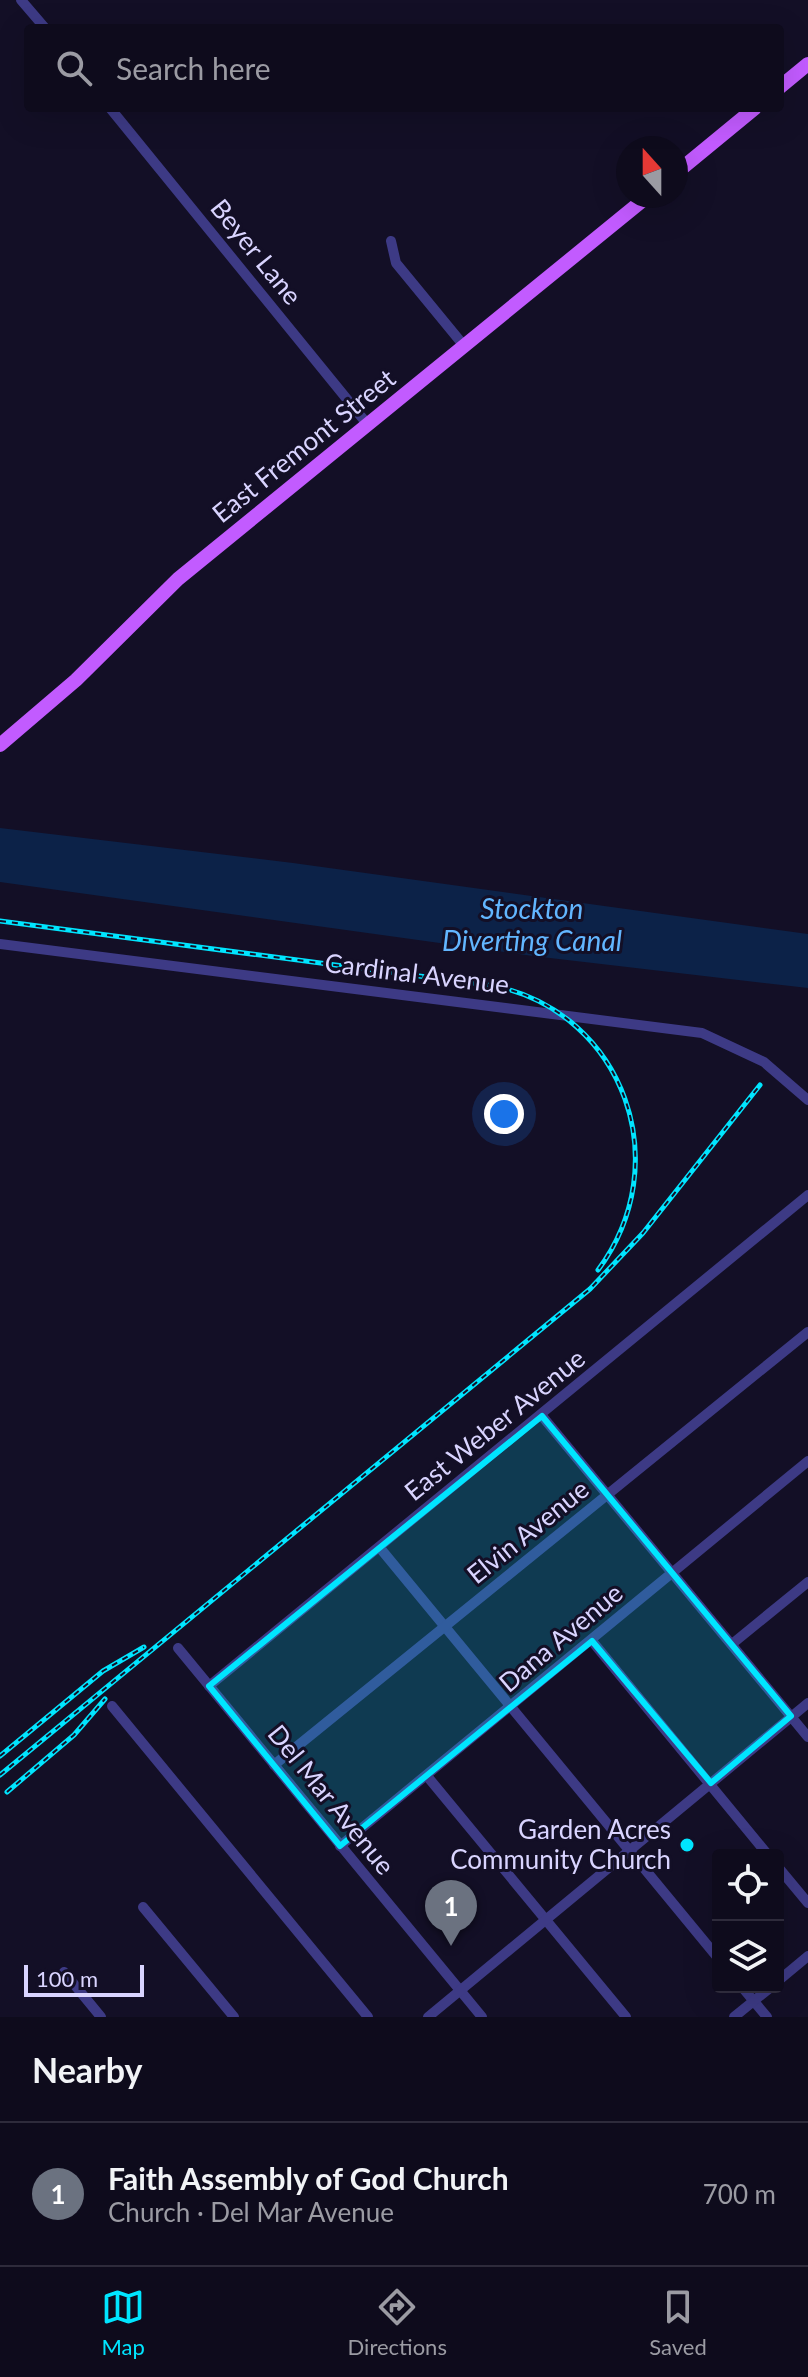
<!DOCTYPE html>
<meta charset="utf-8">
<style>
:root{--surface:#0e0b1c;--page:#171425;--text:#f1f3f6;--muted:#9b9ba3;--line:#2e2b3b;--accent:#00e5ff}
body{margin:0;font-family:Lato,sans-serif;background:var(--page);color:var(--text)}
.controls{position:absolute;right:24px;bottom:24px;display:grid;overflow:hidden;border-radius:8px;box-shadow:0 8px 32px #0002}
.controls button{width:72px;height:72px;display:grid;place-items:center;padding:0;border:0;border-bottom:2px solid var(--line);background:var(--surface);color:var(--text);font:40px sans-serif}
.compass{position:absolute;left:616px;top:136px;width:72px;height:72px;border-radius:50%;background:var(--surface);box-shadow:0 8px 32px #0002;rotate:339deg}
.scale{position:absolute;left:24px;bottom:20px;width:120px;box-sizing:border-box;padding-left:8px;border:4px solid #d9d4ff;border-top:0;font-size:22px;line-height:28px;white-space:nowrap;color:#d9d4ff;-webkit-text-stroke:6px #130f26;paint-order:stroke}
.you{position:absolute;left:504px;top:1114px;width:28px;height:28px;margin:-20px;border:6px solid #fff;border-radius:50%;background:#1a73e8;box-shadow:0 0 0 12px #1a73e833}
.badge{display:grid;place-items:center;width:52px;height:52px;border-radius:50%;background:var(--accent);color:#fff;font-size:26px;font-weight:700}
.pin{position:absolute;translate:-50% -66px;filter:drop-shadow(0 2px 4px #0008)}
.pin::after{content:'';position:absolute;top:42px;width:28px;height:24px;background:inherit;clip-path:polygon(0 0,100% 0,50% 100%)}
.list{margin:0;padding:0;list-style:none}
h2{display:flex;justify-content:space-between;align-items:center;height:104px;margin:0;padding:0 32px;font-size:34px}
h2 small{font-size:26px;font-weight:400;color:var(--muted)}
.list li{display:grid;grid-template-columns:52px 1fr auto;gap:24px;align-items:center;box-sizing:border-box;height:144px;padding:0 32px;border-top:2px solid var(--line)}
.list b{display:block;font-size:30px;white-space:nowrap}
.list p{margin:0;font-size:26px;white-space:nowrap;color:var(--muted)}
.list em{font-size:26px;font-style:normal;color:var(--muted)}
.icon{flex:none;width:44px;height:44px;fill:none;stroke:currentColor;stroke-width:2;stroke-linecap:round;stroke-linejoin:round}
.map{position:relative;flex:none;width:808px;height:2017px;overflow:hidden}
.search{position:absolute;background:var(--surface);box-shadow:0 8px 32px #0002;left:24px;right:24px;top:24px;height:88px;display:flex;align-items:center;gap:20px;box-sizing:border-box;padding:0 28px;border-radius:8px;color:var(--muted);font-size:30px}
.sheet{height:248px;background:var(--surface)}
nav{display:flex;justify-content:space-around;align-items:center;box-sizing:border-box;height:112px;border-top:2px solid var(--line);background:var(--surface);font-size:22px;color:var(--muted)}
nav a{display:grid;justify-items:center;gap:4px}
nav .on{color:var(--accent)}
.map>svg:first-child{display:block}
.water{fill:#0c2248}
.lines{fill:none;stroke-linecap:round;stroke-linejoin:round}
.minor{stroke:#3d3a85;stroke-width:10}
.major{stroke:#c25bff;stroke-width:14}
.rail-casing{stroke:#00e5ff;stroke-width:5}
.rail{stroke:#130f26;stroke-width:2;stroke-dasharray:6;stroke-linecap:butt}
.marked{fill:#00e5ff;fill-opacity:0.2;stroke:#00e5ff;stroke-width:6;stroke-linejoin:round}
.poi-dot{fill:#00e5ff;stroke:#130f26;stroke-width:3}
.labels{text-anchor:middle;stroke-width:6;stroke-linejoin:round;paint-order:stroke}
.street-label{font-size:26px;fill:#d9d4ff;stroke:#130f26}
.poi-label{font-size:26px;fill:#d9d4ff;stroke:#130f26;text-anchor:end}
.water-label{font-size:28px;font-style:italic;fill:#62b6ff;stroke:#130f26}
</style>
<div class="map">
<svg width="808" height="2017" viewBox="0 0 808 2017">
<rect width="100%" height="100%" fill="#130f26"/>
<!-- water -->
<polygon class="water" points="0,828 293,863 808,934 808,988 533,956 0,882"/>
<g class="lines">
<!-- minor -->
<g class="minor">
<polyline points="21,0 45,28"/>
<polyline points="110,108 368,425"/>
<polyline points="391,241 396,263 465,347"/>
<polyline points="0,944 702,1033 764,1062 808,1100"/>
<polyline points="542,1416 808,1737"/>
<polyline points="380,1548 718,1958"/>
<polyline points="592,1641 768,1855"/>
<polyline points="732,1644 808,1582"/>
<polyline points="178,1648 482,2017"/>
<polyline points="209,1686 808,1195"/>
<polyline points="112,1706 368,2017"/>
<polyline points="274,1765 808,1332"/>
<polyline points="427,1776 626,2017"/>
<polyline points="340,1846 808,1461"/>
<polyline points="778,1867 808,1903"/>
<polyline points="143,1907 234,2017"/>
<polyline points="64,1972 101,2017"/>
<polyline points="778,1981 808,1956"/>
<polyline points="742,1987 767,2017"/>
<polyline points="428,2017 808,1703"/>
<polyline points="734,2017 771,1987"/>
</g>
<!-- major -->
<g class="major">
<polyline points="780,87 808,64"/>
<polyline points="676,173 755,108"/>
<polyline points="0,745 76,680 178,579 648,196"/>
</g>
<defs>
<g id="rail">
<path d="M0,921L495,986C625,1014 677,1164 598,1270"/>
<polyline points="0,1756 103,1671 144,1647"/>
<polyline points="0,1775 590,1289 643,1233 760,1085"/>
<polyline points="7,1792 74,1735 105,1699"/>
</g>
</defs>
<!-- rail casing -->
<use href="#rail" class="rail-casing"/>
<!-- rail -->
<use href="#rail" class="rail"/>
</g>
<!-- marked area -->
<path class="marked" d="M542,1416L791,1716L711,1783L592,1641L340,1846L209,1686Z"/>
<!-- markers -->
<circle class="poi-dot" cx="687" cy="1845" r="8"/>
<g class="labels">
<!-- street labels -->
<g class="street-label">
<text transform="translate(256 252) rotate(51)" y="9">Beyer Lane</text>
<text transform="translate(304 446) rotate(-39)" y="9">East Fremont Street</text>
<text transform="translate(417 974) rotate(7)" y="9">Cardinal Avenue</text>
<text transform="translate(495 1425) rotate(-39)" y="9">East Weber Avenue</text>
<text transform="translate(528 1532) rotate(-39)" y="9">Elvin Avenue</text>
<text transform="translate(561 1638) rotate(-40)" y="9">Dana Avenue</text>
<text transform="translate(331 1800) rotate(51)" y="9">Del Mar Avenue</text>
</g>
<!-- poi labels -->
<g class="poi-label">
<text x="671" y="1839">Garden Acres<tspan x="671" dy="30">Community Church</tspan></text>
</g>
<!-- water labels -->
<g class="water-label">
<text x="532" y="919">Stockton<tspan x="532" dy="32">Diverting Canal</tspan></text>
</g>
</g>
</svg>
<div class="controls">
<button><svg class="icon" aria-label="locate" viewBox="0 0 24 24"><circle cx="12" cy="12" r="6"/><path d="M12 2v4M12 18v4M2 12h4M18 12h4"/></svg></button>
<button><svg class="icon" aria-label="layers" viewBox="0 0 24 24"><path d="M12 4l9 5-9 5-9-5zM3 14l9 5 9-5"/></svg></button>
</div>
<svg class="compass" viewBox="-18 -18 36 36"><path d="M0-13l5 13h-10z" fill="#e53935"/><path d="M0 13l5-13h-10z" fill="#9b9ba3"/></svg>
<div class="scale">100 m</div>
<div class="you"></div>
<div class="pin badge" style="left:451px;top:1946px;background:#6b7280">1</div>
<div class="search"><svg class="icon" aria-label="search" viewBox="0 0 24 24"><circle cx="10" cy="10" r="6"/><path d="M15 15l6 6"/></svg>Search here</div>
</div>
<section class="sheet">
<h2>Nearby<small></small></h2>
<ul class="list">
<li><span class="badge" style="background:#6b7280">1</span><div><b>Faith Assembly of God Church</b><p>Church · Del Mar Avenue</p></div><em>700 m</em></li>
</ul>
</section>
<nav>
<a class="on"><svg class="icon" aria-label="map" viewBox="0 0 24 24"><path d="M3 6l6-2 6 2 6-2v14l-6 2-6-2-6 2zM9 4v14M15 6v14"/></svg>Map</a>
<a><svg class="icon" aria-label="directions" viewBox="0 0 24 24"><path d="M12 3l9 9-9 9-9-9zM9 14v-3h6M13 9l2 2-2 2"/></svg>Directions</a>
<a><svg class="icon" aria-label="saved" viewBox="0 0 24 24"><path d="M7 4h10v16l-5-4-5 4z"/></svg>Saved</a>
</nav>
